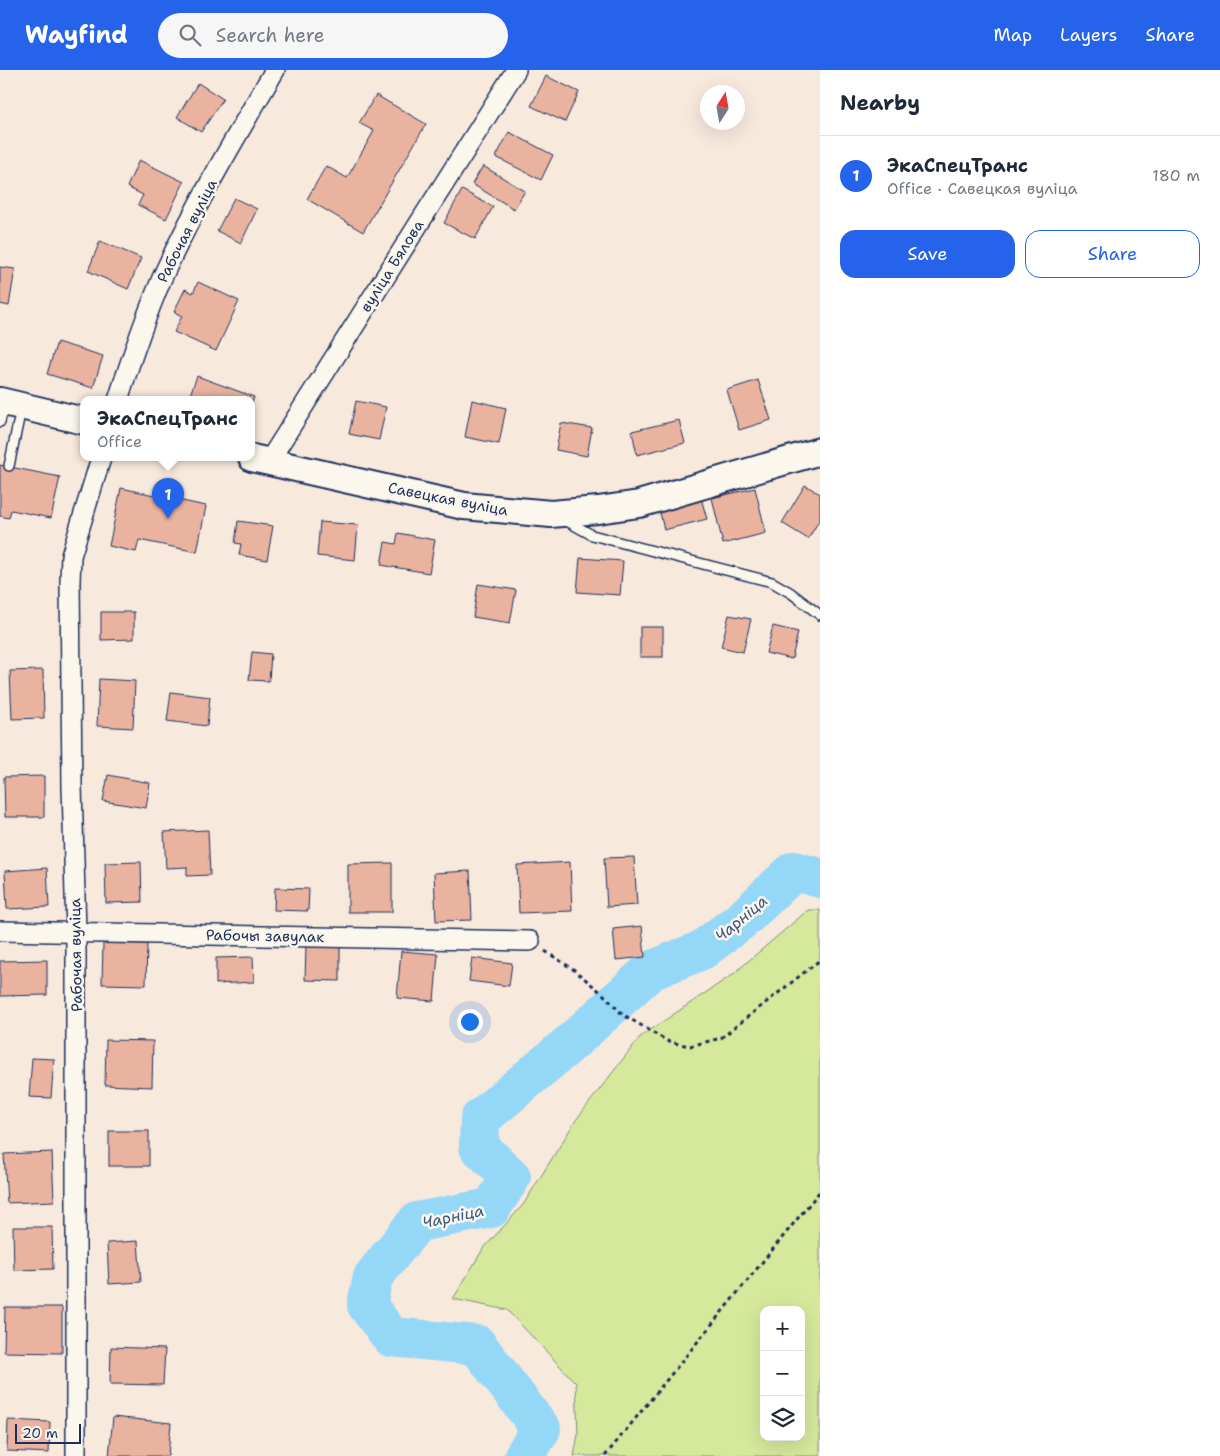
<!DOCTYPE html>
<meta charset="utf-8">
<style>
:root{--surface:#fff;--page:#f6f6f7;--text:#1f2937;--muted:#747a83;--line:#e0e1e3;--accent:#2563eb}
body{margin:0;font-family:"Shantell Sans",sans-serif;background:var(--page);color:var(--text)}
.controls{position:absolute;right:15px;bottom:15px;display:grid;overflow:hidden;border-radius:10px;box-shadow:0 5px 20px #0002}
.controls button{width:45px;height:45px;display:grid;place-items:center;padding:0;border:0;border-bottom:1px solid var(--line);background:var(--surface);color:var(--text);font:25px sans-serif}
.compass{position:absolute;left:700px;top:15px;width:45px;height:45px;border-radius:50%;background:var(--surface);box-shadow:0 5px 20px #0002;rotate:11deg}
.scale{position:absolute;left:15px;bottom:12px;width:66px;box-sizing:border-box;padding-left:5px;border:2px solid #1b2f5e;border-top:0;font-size:14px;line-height:18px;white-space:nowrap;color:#1b2f5e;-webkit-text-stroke:4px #fbf7ec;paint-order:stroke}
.you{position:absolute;left:469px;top:951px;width:18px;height:18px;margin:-12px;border:4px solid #fff;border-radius:50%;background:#1a73e8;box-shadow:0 0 0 8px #1a73e833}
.badge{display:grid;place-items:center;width:32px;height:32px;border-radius:50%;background:var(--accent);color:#fff;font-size:16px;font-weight:700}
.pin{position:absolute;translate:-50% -41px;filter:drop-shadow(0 1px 2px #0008)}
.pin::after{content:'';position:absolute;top:26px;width:18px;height:15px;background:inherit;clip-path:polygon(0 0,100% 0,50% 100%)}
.popup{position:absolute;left:80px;top:326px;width:175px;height:65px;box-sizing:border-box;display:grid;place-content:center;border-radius:10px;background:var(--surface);filter:drop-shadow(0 1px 4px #0005);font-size:16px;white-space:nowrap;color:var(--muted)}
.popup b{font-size:19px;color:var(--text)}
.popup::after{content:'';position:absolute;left:50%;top:100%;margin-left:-10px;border:10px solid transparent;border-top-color:var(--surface)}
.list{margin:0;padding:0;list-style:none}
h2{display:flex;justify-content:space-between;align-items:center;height:65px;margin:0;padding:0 20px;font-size:21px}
h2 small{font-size:16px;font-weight:400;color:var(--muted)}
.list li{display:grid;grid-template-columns:32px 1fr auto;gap:15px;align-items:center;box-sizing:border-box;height:80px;padding:0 20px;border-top:1px solid var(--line)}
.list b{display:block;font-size:19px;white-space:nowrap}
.list p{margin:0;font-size:16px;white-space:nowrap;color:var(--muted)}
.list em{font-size:16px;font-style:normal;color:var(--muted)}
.actions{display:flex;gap:10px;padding:15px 20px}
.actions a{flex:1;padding:11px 0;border:1px solid var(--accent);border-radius:15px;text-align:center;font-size:18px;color:var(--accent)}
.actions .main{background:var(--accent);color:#fff}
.icon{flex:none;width:28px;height:28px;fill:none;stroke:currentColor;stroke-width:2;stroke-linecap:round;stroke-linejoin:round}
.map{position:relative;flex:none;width:820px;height:1386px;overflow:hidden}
header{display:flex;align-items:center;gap:30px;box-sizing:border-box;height:70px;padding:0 25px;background:var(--accent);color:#fff}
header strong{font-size:24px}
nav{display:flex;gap:28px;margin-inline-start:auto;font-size:18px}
.search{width:350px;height:45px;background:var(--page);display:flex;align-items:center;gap:12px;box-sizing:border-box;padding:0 18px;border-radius:28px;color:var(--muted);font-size:19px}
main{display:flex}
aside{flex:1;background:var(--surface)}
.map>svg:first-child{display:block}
.green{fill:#d5e89b;stroke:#788c7c;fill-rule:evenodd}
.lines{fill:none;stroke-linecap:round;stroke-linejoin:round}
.river{stroke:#95d7f7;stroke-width:40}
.building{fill:#eab3a0;stroke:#1b2f5e}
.service-casing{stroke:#1b2f5e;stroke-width:12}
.minor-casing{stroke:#1b2f5e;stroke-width:22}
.secondary-casing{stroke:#1b2f5e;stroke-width:30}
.path{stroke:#1b2f5e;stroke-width:3;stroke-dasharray:4 4;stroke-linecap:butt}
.service{stroke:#fbf7ec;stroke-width:9}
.minor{stroke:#fbf7ec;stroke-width:19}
.secondary{stroke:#fbf7ec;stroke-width:26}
.labels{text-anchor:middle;stroke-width:5;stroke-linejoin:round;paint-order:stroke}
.street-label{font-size:15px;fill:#1b2f5e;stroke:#fbf7ec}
.water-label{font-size:16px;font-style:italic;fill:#3a5984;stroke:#fbf7ec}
</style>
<header>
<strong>Wayfind</strong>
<div class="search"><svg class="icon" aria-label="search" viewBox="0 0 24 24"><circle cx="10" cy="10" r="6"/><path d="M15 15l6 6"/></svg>Search here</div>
<nav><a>Map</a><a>Layers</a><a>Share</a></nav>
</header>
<main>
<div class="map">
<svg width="820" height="1386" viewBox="0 0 820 1386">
<rect width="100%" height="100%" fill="#f8e9dd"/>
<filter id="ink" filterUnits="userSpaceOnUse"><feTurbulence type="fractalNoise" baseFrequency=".02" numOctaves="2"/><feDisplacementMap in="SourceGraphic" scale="10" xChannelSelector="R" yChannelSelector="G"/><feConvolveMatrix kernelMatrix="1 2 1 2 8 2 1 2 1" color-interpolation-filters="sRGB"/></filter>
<g filter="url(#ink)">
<!-- green -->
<path class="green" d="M808,840H820V1386H574L578,1365L576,1313L507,1240L453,1229L483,1179L523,1135L576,1050L640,967L732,905ZM764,1240H801V1367H764Z"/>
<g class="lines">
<!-- river -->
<polyline class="river" points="524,1386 541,1359 477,1275 391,1267 367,1235 373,1207 417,1152 491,1138 511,1107 479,1077 480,1049 573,971 650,901 702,880 743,849 794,801 820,808"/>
</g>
<!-- building -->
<g class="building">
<polygon points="546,6 579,22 565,52 531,36"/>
<polygon points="198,13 223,29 201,62 177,47"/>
<polygon points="376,25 426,54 363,162 307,129 326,96 347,108 374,61 359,53"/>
<polygon points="509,62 553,85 541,110 496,87"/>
<polygon points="139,90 184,112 166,149 138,135 143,125 127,117"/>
<polygon points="483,96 525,121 514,139 472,114"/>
<polygon points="462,120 493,137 475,169 444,153"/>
<polygon points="234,128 257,139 241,173 217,161"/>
<polygon points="100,171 141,188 128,219 88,201"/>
<polygon points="0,197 15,199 9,236 0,234"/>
<polygon points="198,212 239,231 216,281 174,262 182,246 174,242 185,219 193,223"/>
<polygon points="57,272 103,286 93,318 47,304"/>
<polygon points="197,306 254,327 252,333 252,330 188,330"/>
<polygon points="758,310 771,350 739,360 727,320"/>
<polygon points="472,330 506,338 499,374 465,367"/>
<polygon points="356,331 386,337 379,370 349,364"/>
<polygon points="679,350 685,373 637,385 632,361"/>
<polygon points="561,353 592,358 587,386 556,380"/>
<polygon points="0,395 60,407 51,448 11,440 9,448 0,446"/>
<polygon points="805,415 820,424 820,449 808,469 782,453"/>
<polygon points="121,418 206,436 197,482 139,470 136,482 109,476"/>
<polygon points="755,418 766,463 723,474 712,428"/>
<polygon points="701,428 707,449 664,460 659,438"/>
<polygon points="238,451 273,456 267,490 239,485 241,474 235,473"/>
<polygon points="320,452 358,455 355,490 317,486"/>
<polygon points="398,463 435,470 429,503 381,495 385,472 396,474"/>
<polygon points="580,488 623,491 620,525 577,522"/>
<polygon points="478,514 516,520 510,553 473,547"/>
<polygon points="101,542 134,542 134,569 101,570"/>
<polygon points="729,545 751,549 743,582 721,577"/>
<polygon points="773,556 798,562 792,589 766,583"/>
<rect x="640" y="557" width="23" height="30"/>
<polygon points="252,582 271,584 269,611 249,610"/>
<polygon points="43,600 44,648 12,649 10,601"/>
<polygon points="99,609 135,611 133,658 97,656"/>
<polygon points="171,622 210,627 207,656 167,651"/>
<polygon points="108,705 150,713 146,738 103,731"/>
<polygon points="44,706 44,747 5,747 4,707"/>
<polygon points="208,760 210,805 187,806 187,797 166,798 164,762"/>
<polygon points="634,787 637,835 607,837 604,788"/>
<polygon points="141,792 142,832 106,833 105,793"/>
<polygon points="570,792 572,841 519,843 517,795"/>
<polygon points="392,793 392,842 348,842 348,794"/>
<polygon points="47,798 49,837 7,839 5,801"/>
<polygon points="470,801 472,850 436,851 434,803"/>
<polygon points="275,818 309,819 308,841 274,840"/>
<polygon points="642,856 645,887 616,890 613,859"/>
<polygon points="103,873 147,874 146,915 102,914"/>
<polygon points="306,876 340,877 340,911 305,910"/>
<polygon points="401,881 438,884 434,931 397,928"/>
<polygon points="253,887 254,912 216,914 216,888"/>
<polygon points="472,888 512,893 509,916 469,911"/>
<polygon points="47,890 47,925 0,926 0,891"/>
<polygon points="106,970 153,971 152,1017 105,1015"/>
<polygon points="32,988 54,989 51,1028 29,1027"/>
<rect x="109" y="1061" width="40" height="35"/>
<polygon points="52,1082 54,1131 7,1133 4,1084"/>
<polygon points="13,1157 52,1157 53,1199 14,1200"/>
<polygon points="138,1171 141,1212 109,1214 107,1173"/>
<polygon points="5,1237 62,1237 62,1283 4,1282"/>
<polygon points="111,1277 165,1279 163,1315 110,1314"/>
<polygon points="113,1347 171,1353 168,1386 109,1386"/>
<polygon points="8,1350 50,1352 49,1383 7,1381"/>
</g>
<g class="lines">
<defs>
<g id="service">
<polyline points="0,352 4,335"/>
<polyline points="9,396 21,339"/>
<polyline points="565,450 592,465 772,512 791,523 820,545"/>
</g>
<g id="minor">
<path d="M118,330C131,289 145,248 162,208C194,137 235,68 275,0"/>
<polyline points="269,391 516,0"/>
<polyline points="0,861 530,871"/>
<polyline points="76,1386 76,862 72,716 70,511 71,486 101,388"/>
</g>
<g id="secondary">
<polyline points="0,331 84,351"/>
<polyline points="252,388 464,436 551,444 598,440 639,434 820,381"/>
</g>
</defs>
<!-- service casing -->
<use href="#service" class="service-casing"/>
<!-- minor casing -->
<use href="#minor" class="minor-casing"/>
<!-- secondary casing -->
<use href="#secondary" class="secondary-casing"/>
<!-- path -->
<g class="path">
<polyline points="545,881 573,899 603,924 622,944 669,972 690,976 721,968 820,890"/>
<polyline points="605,1386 820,1121"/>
</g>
<!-- service -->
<use href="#service" class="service"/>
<!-- minor -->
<use href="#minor" class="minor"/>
<!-- secondary -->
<use href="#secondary" class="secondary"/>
</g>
</g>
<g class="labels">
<!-- street labels -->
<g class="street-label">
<text transform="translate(187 161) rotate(-63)" y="5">Рабочая вуліца</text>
<text transform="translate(392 196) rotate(-58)" y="5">вуліца Бялова</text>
<text transform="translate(448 429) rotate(11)" y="5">Савецкая вуліца</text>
<text transform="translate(265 866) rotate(1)" y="5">Рабочы завулак</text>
<text transform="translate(76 885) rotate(-91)" y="5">Рабочая вуліца</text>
</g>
<!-- water labels -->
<g class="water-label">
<text transform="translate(741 848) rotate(-40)" y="6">Чарніца</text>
<text transform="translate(453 1146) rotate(-12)" y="6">Чарніца</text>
</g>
</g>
</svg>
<div class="controls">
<button>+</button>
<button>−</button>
<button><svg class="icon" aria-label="layers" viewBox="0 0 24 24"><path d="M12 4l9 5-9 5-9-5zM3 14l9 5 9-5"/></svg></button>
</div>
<svg class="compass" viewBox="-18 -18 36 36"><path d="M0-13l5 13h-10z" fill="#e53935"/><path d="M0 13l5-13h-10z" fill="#747a83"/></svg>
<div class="scale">20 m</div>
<div class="you"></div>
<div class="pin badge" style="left:168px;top:449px">1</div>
<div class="popup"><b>ЭкаСпецТранс</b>Office</div>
</div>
<aside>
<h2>Nearby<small></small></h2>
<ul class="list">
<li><span class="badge">1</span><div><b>ЭкаСпецТранс</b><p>Office · Савецкая вуліца</p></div><em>180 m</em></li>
</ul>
<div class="actions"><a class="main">Save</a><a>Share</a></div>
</aside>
</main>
